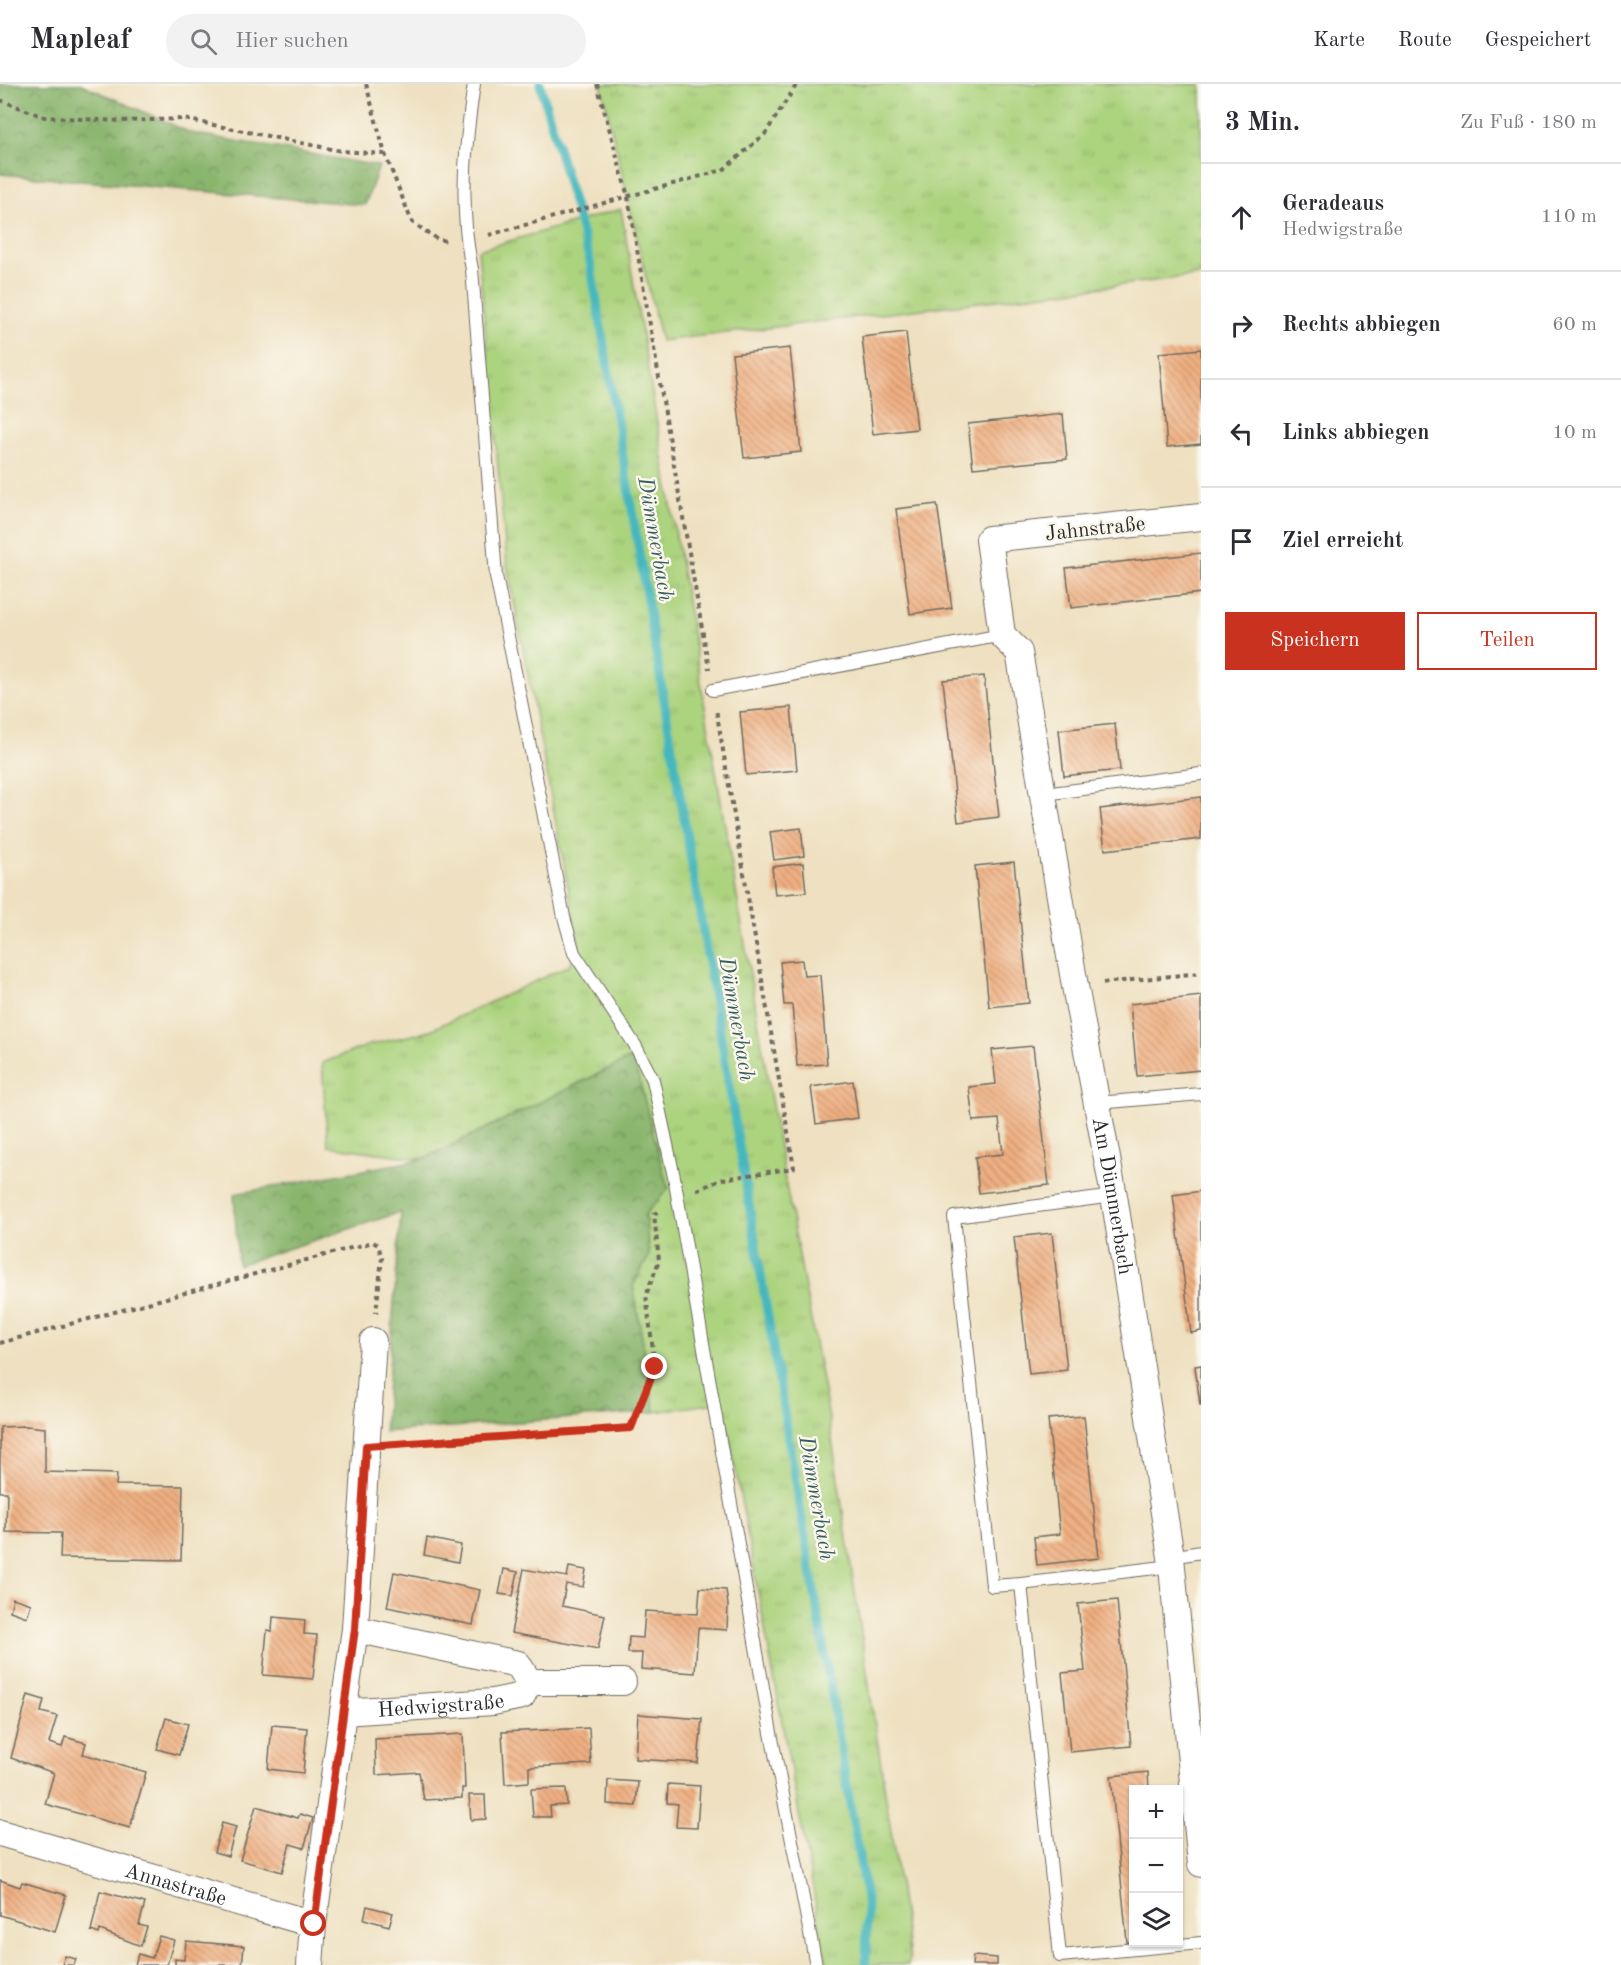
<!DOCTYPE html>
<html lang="de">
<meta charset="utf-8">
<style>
:root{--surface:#fff;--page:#f2f2f3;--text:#2b2b33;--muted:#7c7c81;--line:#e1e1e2;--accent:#c8321e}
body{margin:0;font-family:"Old Standard TT",serif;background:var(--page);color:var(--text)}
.controls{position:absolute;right:18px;bottom:18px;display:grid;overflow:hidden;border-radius:0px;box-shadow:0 2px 4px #0004}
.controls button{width:54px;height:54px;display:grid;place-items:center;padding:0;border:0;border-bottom:2px solid var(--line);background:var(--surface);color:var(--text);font:30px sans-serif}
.stop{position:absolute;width:18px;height:18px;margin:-14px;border:4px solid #c8321e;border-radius:50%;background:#fff}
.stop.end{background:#c8321e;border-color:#fff;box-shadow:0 2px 6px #0008}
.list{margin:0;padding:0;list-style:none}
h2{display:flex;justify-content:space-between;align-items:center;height:78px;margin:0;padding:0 24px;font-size:26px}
h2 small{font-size:20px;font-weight:400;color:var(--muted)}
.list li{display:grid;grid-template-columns:39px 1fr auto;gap:18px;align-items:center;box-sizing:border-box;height:108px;padding:0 24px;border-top:2px solid var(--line)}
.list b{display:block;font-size:22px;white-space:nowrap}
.list p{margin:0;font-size:20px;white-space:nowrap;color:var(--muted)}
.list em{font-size:20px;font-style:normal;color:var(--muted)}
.actions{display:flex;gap:12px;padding:18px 24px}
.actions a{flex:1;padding:14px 0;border:2px solid var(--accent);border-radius:0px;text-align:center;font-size:21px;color:var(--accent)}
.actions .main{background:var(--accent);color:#fff}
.icon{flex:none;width:33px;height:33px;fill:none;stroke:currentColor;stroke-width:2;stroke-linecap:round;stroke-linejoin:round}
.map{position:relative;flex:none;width:1201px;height:1881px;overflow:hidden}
header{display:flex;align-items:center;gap:36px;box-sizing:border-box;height:84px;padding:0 30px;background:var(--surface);border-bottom:2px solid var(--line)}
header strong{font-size:28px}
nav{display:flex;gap:33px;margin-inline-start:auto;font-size:21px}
.search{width:420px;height:54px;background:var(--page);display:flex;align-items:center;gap:15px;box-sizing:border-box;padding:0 21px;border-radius:33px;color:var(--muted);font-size:22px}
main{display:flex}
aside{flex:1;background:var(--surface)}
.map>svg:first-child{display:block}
.grass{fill:url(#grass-tufts);stroke:#6c7f54;stroke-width:1.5}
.forest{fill:url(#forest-crowns);stroke:#5a704c;stroke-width:1.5}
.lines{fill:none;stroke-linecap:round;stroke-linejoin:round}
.stream{stroke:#47b7be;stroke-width:9}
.building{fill:url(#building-back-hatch)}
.lane-casing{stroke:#6f6a5f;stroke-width:14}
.street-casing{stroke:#6f6a5f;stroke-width:28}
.path{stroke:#6f6a5f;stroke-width:4;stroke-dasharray:4.5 4.5;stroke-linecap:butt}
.lane{stroke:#fff;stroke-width:12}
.street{stroke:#fff;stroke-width:26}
.route{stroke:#c8321e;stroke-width:8}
.labels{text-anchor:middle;stroke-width:5;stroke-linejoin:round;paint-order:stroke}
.street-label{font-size:21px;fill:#2b2b2b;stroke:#fbf7ec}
.water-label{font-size:22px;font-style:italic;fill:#355c5e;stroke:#fbf7ec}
</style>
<header>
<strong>Mapleaf</strong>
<div class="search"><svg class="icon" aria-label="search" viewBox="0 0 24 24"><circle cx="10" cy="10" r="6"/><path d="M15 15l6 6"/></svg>Hier suchen</div>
<nav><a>Karte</a><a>Route</a><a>Gespeichert</a></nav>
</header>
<main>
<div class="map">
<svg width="1201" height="1881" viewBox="0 0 1201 1881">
<defs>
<pattern id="grass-tufts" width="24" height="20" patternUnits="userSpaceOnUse" patternTransform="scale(1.5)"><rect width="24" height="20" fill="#acd37e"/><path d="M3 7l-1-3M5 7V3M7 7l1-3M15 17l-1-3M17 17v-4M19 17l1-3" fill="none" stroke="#94b56d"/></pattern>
<pattern id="forest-crowns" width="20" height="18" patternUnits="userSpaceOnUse" patternTransform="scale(1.5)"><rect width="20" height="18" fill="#89b56d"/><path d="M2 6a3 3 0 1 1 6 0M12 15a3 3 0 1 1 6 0" fill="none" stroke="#70935a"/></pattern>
<pattern id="building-back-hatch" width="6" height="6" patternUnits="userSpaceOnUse" patternTransform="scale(1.5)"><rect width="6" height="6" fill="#f0b082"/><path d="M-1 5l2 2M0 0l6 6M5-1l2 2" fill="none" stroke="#c38f6b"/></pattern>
</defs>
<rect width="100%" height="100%" fill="#fbf7ec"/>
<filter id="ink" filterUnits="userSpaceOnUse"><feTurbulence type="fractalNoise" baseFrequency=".0167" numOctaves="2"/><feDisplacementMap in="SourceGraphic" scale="12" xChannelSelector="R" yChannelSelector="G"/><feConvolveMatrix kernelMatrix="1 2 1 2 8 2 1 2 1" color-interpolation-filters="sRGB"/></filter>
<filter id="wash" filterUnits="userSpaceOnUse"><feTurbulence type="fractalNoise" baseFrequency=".008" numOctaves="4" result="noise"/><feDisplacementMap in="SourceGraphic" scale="24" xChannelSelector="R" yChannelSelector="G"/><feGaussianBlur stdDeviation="1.35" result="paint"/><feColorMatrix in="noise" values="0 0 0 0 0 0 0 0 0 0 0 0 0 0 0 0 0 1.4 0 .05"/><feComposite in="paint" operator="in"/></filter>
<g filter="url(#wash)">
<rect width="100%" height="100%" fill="#eee0c0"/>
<!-- grass -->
<g class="grass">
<polygon points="601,0 1201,0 1201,191 661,257"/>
<polygon points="621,125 780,1068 828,1329 910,1874 908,1881 827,1881 723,1318 655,1328 633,1202 649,1172 633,973 423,1075 328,1062 322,979 369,961 426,948 568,882 580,866 507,481 478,166"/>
</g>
<!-- forest -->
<g class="forest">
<polygon points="0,0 81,0 191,49 379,82 365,121 0,90"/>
<polygon points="633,973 668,1105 645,1130 649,1172 633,1202 655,1328 384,1348 401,1128 238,1181 234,1110 423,1075"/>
</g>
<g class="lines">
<!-- stream -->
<polyline class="stream" points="540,0 590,177 867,1820 866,1881"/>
</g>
<g id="blocks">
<!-- building -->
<g class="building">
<polygon points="906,248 917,345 873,350 862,253"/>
<polygon points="790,264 801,368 744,374 732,270"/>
<polygon points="1201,265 1201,360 1167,363 1159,269"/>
<polygon points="1063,330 1067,375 973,384 968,340"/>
<polygon points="937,420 952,524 910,530 896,425"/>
<polygon points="1201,469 1201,509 1071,524 1066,484"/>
<polygon points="984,592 999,733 958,738 943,596"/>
<polygon points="791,623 797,686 746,691 740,628"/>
<polygon points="1115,640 1120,686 1064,692 1059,646"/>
<polygon points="1201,713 1201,755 1105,766 1100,725"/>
<polygon points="801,744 804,772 774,776 770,748"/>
<polygon points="1014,778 1029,919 989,923 975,782"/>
<polygon points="803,779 806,808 775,811 772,783"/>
<polygon points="802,876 804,892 820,891 827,980 797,982 792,921 784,921 780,878"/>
<polygon points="1201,912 1201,986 1137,992 1130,920"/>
<polygon points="1033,962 1049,1101 979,1109 975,1073 1003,1070 999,1035 973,1037 969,1003 996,1000 992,966"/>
<polygon points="853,997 858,1034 816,1040 811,1003"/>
<polygon points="1201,1107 1201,1247 1191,1249 1173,1111"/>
<polygon points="1052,1149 1067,1286 1029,1290 1014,1153"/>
<polygon points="1201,1281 1201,1321 1200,1321 1195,1282"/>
<polygon points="1084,1332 1099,1474 1037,1481 1034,1453 1060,1450 1048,1335"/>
<polygon points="26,1342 45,1344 45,1388 117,1390 116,1401 183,1402 181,1476 60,1474 61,1449 6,1448 7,1408 0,1408 0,1343"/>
<polygon points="427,1454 461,1461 458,1478 424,1471"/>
<polygon points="569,1483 586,1486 583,1503 566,1500 562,1522 605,1531 598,1565 511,1549 524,1485 567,1493"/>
<polygon points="504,1485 518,1488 513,1512 499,1510"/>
<polygon points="394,1488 480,1506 473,1541 387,1523"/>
<polygon points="700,1504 726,1506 728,1521 727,1546 698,1544 695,1589 641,1585 642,1569 628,1569 629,1553 643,1554 645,1527 698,1530"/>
<polygon points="13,1514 31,1520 27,1533 10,1527"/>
<polygon points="1117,1516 1131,1662 1070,1668 1062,1589 1085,1587 1078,1520"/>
<polygon points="273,1533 305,1536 304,1550 317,1551 313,1595 263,1591 267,1546 272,1547"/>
<polygon points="28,1611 44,1616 41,1628 57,1632 49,1659 62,1663 65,1653 86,1659 83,1670 146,1688 130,1744 45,1720 54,1689 11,1674"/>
<polygon points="638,1630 702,1635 698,1679 635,1675"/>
<polygon points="166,1634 188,1640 179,1671 157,1665"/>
<polygon points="272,1641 307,1644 303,1689 268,1685"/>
<polygon points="589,1644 591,1680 529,1683 529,1698 505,1700 502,1648"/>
<polygon points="463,1650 465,1704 462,1704 462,1714 424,1716 419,1688 376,1691 375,1655"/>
<polygon points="1148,1688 1149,1706 1134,1706 1134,1858 1127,1858 1111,1692"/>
<polygon points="608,1696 638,1698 636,1722 607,1720"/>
<polygon points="668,1700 700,1702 697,1744 676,1743 678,1720 667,1719"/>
<polygon points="566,1704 567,1721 550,1722 551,1733 533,1733 531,1705"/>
<polygon points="469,1711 485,1711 486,1735 471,1736"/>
<polygon points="256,1722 298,1734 300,1730 313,1734 304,1764 290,1760 282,1788 240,1776"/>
<polygon points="222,1739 236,1743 228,1772 214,1768"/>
<polygon points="0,1796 20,1803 22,1798 66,1811 55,1848 0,1831"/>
<polygon points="100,1807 145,1819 139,1841 147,1843 141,1862 100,1846 99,1850 91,1847"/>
<polygon points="367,1822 393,1829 389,1842 364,1835"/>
<polygon points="159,1852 174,1856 167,1881 135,1881 138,1870 152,1874"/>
<polygon points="186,1857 244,1862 242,1881 175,1881 175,1875 184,1876"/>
<polygon points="65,1872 76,1875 74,1881 62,1881"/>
<polygon points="973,1872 997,1874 997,1881 972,1881"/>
</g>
</g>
</g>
<g filter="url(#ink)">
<use href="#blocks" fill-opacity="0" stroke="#6f6a5f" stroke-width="1.5"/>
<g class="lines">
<defs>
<g id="lane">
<path d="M474,0C465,61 459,124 472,185L496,492L564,833L574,869L635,961L653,996L674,1093L771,1649L816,1881"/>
<polyline points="713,606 1002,551"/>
<polyline points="1044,710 1201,690"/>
<polyline points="1098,1019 1201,1010"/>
<polyline points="1171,1473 1201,1468"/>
<polyline points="1172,1482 1021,1500 1060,1872 1201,1859"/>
<polyline points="1021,1500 992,1502 954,1133 1114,1112"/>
</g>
<g id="street">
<path id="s1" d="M1201,433L989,455L1002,551L1019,568L1075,902L1114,1112L1171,1473L1201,1780"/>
<polyline points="355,1545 518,1580 529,1598"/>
<polyline points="529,1598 623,1598"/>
<path id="s2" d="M343,1628L493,1618L522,1612L529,1598"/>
<path id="s3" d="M0,1749L313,1840"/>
<polyline points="310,1881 313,1840 355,1545 373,1257"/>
</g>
</defs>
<!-- lane casing -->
<use href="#lane" class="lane-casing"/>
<!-- street casing -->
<use href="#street" class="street-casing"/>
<!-- path -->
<g class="path">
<polyline points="366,0 385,70 412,138 437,155 447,157"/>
<polyline points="597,0 628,113 709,585"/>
<polyline points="0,16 44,33 121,37 184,35 341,67 385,70"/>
<polyline points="489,151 723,86 765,50 797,0"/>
<polyline points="1103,899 1201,889"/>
<polyline points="697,1106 723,1095 794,1084 716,625"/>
<polyline points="0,1259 373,1158 378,1161 382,1174 376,1229"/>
<polyline points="394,1360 631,1344 655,1283 646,1211 659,1177 654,1130 659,1127"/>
</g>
<!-- lane -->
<use href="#lane" class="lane"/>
<!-- street -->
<use href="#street" class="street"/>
</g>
</g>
<g class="lines" filter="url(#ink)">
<!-- route -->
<polyline class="route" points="314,1840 355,1545 366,1362 631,1344 655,1283"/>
</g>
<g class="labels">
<!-- street labels -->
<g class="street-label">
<text transform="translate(1095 444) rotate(-6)" y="7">Jahnstraße</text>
<text dy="7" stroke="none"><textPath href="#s1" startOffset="886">Am Dümmerbach</textPath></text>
<text dy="7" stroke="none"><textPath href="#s2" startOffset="98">Hedwigstraße</textPath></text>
<text dy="7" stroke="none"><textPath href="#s3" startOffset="183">Annastraße</textPath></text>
</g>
<!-- water labels -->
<g class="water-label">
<text transform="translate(657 455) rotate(80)" y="8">Dümmerbach</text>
<text transform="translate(738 935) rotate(80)" y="8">Dümmerbach</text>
<text transform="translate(818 1414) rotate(80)" y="8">Dümmerbach</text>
</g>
</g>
</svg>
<div class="controls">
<button>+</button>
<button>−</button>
<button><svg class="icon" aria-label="layers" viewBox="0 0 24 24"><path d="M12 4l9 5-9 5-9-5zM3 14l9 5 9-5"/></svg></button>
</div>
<div class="stop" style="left:314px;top:1840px"></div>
<div class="stop end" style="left:655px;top:1283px"></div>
</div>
<aside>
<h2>3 Min.<small>Zu Fuß · 180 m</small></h2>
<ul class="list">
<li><svg class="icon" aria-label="ahead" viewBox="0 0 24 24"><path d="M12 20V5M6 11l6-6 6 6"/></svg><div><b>Geradeaus</b><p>Hedwigstraße</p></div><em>110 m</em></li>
<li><svg class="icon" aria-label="right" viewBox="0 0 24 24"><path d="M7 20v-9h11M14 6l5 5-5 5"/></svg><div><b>Rechts abbiegen</b></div><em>60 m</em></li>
<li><svg class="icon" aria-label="left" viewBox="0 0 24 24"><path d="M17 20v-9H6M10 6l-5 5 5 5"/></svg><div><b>Links abbiegen</b></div><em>10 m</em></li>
<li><svg class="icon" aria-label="arrive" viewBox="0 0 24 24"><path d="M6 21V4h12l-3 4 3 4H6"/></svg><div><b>Ziel erreicht</b></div></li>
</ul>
<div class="actions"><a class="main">Speichern</a><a>Teilen</a></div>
</aside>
</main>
